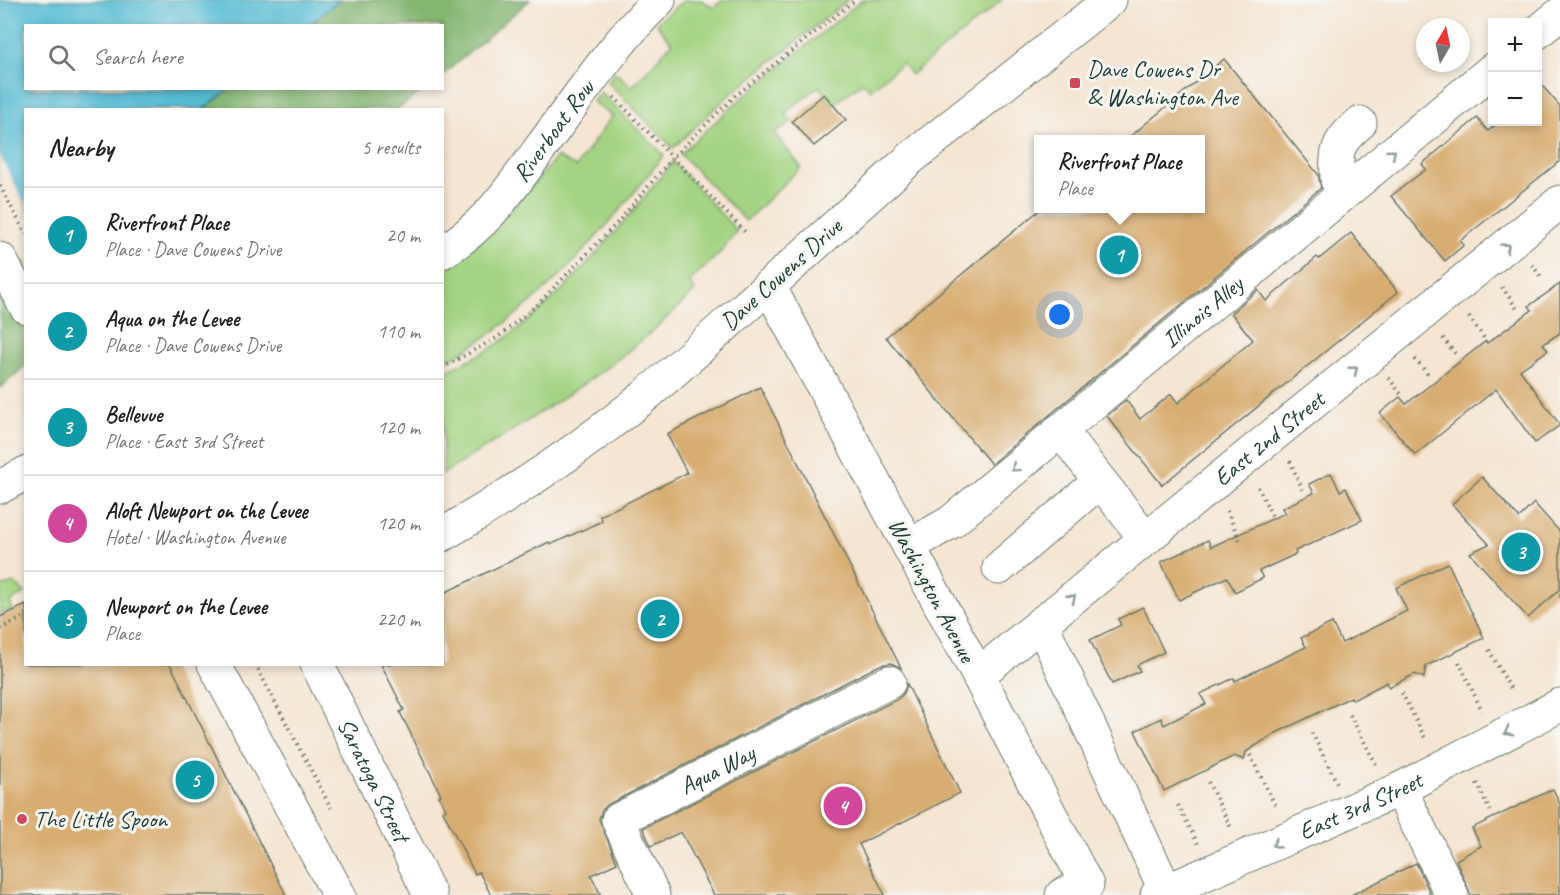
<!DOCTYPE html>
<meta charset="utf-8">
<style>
:root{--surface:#fff;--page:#f2f2f2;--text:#202124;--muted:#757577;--line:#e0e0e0;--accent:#d1495b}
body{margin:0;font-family:Caveat,sans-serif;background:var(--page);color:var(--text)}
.controls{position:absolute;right:18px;top:18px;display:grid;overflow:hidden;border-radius:0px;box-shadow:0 3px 9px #0003}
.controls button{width:54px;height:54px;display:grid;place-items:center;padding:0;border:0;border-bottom:2px solid var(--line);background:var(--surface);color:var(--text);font:30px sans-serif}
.compass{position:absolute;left:1416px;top:18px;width:54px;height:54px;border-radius:50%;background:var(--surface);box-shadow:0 3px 9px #0003;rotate:9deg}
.you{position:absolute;left:1060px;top:315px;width:21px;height:21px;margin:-15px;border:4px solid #fff;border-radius:50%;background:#1a73e8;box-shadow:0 0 0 9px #1a73e833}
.badge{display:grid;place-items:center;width:39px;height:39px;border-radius:50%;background:var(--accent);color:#fff;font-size:20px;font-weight:700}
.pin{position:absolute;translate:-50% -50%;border:3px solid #fff;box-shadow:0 2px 6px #0006}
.popup{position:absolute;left:1034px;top:135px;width:171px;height:78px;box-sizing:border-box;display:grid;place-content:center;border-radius:0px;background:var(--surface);filter:drop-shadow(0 2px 4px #0005);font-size:20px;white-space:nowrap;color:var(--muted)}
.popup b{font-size:22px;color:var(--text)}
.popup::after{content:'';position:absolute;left:50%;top:100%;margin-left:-12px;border:12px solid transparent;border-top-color:var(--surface)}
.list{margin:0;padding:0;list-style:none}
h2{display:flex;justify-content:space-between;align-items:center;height:78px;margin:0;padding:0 24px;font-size:26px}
h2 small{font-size:20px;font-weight:400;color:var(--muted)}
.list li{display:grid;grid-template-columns:39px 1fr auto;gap:18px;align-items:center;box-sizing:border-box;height:96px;padding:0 24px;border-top:2px solid var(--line)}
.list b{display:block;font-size:22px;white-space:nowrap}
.list p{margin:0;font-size:20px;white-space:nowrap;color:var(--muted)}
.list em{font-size:20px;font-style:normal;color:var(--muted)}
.icon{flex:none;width:33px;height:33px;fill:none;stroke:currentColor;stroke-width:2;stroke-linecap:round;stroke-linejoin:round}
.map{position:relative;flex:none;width:1560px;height:895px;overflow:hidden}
.search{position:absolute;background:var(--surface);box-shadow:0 3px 9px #0003;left:24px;top:24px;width:420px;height:66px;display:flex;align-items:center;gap:15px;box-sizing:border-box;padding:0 21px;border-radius:0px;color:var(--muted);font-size:22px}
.panel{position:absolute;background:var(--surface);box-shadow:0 3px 9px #0003;left:24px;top:108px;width:420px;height:558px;border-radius:0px}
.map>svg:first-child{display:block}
.green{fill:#a4d483;stroke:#62885c;stroke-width:1.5}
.forest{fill:#83b671;stroke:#517a52;stroke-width:1.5}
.water{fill:#56bcd4;stroke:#3a7c84;stroke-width:1.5}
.pier{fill:#f5e5d2}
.building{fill:#d8ad72}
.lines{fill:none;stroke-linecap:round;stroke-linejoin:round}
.minor-casing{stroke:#6a786b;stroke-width:35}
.major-casing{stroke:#6a786b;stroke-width:35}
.path{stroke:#6a786b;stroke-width:4;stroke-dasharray:1.5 4.5;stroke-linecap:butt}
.minor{stroke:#fff;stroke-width:33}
.major{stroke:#fff;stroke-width:33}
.oneway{stroke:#8f9e9a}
.poi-dot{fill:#d1495b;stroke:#f6f6f2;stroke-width:2}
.labels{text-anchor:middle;stroke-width:6;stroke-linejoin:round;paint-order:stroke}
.poi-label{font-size:24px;fill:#1f3d34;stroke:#f6f6f2;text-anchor:start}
.street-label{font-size:24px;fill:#1f3d34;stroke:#f6f6f2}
</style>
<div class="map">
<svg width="1560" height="895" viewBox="0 0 1560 895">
<rect width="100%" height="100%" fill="#f6f6f2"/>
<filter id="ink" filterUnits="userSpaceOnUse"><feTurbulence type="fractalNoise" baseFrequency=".0167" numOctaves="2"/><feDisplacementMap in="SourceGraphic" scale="12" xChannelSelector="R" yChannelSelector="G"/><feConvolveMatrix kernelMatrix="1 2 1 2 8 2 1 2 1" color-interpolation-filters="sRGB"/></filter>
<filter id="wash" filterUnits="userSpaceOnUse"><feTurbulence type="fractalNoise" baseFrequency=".008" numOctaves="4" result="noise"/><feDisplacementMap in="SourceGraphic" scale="24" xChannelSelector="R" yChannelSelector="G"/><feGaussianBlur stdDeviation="1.35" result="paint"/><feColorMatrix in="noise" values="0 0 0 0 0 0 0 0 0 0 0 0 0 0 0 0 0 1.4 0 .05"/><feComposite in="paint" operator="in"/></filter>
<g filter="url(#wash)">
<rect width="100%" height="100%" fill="#f5e5d2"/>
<!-- green -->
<g class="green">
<polygon points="684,0 702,0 713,8 723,0 848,0 727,97 673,148 608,82 615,72 632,87 672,43 656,23"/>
<polygon points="862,0 1002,0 911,75 902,63 870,90 863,82 833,105 819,86 785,113 792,121 774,133 801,167 746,221 680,154 737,102"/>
<path d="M600,92L664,155C599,237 537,313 443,363V267L515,205L557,157L576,167L612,116L593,102Z"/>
<path d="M673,162L737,231L719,254L689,282L695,290C625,366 529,419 443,474V373C459,365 476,357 491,348C561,304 621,225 673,162Z"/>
<polygon points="14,583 25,593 10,602 13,609 0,615 0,587"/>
</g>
<!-- forest -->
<g class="forest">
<polygon points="340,0 530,0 443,75 442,26 309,26"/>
<polygon points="230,89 425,89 398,109 203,110"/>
<polygon points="25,256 25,366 0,388 0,273"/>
</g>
<!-- water -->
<polygon class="water" points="0,0 340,0 309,25 26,26 26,88 230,89 203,109 26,110 25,256 0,273"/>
<!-- pier -->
<polygon class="pier" points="0,156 25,204 26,259 0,276"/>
<g id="blocks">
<!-- building -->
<g class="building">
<polygon points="1224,59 1318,174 1321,188 991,464 886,337 1042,208 1200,208 1200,140 1126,140"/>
<polygon points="1538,81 1560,106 1560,161 1460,241 1464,245 1445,261 1391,196 1426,169 1422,164 1477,118 1488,131 1500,122 1538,122"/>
<polygon points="824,94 846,120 814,146 792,121"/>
<polygon points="1351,233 1398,292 1162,485 1107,416 1126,400 1140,419 1171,394 1178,403 1253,340 1231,313 1258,290 1266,301 1317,257 1319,259"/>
<polygon points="1560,284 1560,333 1543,344 1548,350 1520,370 1560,425 1535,443 1496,389 1415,455 1380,413 1400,397 1406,404 1486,341 1487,343 1532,310 1529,306"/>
<polygon points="760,387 901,668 891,663 880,665 609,804 602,810 599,819 617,863 591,875 601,895 491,895 479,872 475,874 443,811 446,809 439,796 441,795 400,712 404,710 381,664 442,664 442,594 549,542 550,545 602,521 600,516 687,473 667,434"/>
<polygon points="1331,473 1340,491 1346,488 1362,520 1295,551 1296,554 1259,571 1263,578 1235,592 1227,577 1179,600 1161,562 1208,540 1211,547 1285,513 1282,508 1314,493 1309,484"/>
<polygon points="1482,477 1519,518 1534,503 1560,532 1560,589 1528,618 1470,553 1489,544 1452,504"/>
<polygon points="1448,563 1484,638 1426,666 1424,678 1415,674 1389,687 1387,682 1353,700 1351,697 1274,734 1246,752 1244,760 1234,756 1164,791 1135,731 1161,718 1164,725 1206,704 1200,694 1234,678 1235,681 1306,647 1301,638 1332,623 1342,643 1407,611 1396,588"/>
<polygon points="26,605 26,664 170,664 286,895 0,895 0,617"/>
<polygon points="1143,607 1164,652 1137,665 1140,671 1112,684 1090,640 1121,625 1118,619"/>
<polygon points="907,684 960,793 859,844 885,895 714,895 681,832 651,846 643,828 898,699 904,693"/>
<polygon points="1553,789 1560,804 1560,895 1471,895 1456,860 1481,846 1472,828"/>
<polygon points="1416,863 1431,895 1351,895"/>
</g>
</g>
</g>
<g filter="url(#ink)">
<use href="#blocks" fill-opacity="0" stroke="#6a786b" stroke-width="1.5"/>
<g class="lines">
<defs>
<g id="minor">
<polyline points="1538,32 1560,14"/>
<path d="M1347,190L1337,180C1336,150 1336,143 1360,123"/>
<path id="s1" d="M442,252C485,227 510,190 539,150C577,99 613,45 659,0"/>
<polyline points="0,259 26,307"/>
<polyline points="1060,430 1146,539"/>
<polyline points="0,487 26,473"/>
<path d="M442,535C511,495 577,451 639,401C683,364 726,324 769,286"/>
<path id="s2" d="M909,546L951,522L1492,70"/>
<polyline points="999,568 1100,481"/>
<polyline points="1041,623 1166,891"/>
<polyline points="214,664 339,895"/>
<path id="s3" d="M317,664L430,895"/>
<path id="s4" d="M978,675L1560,202"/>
<polyline points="1400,789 1452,895"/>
<path id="s5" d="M653,895L618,820L889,682"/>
<path id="s6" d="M1157,895L1400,789L1560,705"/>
</g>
<polyline id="major" points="1062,895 1087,885 978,675 769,286 911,158 1110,0"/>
</defs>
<!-- minor casing -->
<use href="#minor" class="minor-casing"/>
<!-- major casing -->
<use href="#major" class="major-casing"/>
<!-- path -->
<g class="path">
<polyline points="614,97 745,232"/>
<polyline points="0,186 26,234"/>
<polyline points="1532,265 1542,278"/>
<polyline points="1502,287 1517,309"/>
<polyline points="1469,317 1484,338"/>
<polyline points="1443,338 1457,356"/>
<polyline points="1415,359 1430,377"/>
<polyline points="442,368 498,337 537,305 619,221 673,157 735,96 855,0"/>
<polyline points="1389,378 1403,397"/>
<polyline points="1290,461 1303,491"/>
<polyline points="1258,487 1272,516"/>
<polyline points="1227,511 1241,543"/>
<polyline points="1559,596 1560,596"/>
<polyline points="0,629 26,616"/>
<polyline points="1489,650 1512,691"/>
<polyline points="1459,662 1482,711"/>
<polyline points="255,664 331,808"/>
<polyline points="1402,693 1426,740"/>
<polyline points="1350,715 1377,766"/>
<polyline points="1312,733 1337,783"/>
<polyline points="1250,755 1276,807"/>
<polyline points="1208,782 1231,828"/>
<polyline points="1477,783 1490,811"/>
<polyline points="1178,805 1198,844"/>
</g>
<!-- minor -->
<use href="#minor" class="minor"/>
<!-- major -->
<use href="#major" class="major"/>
</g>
<!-- one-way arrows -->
<defs><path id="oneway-chevron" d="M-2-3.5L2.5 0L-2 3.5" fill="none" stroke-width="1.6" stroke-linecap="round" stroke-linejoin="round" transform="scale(1.5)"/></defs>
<g class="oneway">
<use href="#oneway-chevron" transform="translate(1392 153) rotate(-40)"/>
<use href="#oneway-chevron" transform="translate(1506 247) rotate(-39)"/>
<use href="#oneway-chevron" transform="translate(1354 370) rotate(-39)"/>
<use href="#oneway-chevron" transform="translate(1015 468) rotate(140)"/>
<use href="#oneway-chevron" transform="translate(1072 598) rotate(-39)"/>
<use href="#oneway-chevron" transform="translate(1508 732) rotate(152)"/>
<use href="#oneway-chevron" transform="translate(1276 844) rotate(156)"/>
</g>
</g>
<!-- markers -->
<g class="poi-dot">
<rect x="1069" y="77" width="12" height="12" rx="3"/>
<circle cx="22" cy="819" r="6"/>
</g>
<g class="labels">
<!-- poi labels -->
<g class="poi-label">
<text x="1087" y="77">Dave Cowens Dr<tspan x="1087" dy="28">&amp; Washington Ave</tspan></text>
<text x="34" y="827">The Little Spoon</text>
</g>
<!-- street labels -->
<g class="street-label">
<text dy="8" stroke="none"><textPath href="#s1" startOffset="166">Riverboat Row</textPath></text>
<text transform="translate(781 274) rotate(-42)" y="8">Dave Cowens Drive</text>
<text dy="8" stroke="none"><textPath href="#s2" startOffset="376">Illinois Alley</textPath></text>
<text dy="8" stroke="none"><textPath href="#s4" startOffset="375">East 2nd Street</textPath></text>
<text transform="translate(932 590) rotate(62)" y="8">Washington Avenue</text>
<text dy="8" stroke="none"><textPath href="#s5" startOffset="194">Aqua Way</textPath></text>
<text dy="8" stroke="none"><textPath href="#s3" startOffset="129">Saratoga Street</textPath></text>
<text dy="8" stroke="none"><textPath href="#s6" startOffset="222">East 3rd Street</textPath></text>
</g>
</g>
</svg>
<div class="controls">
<button>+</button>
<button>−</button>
</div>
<svg class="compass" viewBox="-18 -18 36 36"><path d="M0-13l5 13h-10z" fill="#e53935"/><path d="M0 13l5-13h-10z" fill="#757577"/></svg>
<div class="you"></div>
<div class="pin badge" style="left:1119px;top:255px;background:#0f9aa8">1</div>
<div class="popup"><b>Riverfront Place</b>Place</div>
<div class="pin badge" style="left:660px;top:619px;background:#0f9aa8">2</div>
<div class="pin badge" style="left:1521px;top:552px;background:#0f9aa8">3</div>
<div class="pin badge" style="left:843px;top:806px;background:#d1479c">4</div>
<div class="pin badge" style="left:195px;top:780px;background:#0f9aa8">5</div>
<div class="search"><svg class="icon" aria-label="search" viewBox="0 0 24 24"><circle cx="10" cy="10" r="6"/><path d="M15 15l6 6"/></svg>Search here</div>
<section class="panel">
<h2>Nearby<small>5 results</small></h2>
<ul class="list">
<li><span class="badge" style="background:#0f9aa8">1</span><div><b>Riverfront Place</b><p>Place · Dave Cowens Drive</p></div><em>20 m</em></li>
<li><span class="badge" style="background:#0f9aa8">2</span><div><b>Aqua on the Levee</b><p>Place · Dave Cowens Drive</p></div><em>110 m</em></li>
<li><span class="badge" style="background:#0f9aa8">3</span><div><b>Bellevue</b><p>Place · East 3rd Street</p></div><em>120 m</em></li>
<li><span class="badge" style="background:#d1479c">4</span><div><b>Aloft Newport on the Levee</b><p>Hotel · Washington Avenue</p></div><em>120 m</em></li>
<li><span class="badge" style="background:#0f9aa8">5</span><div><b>Newport on the Levee</b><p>Place</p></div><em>220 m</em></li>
</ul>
</section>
</div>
